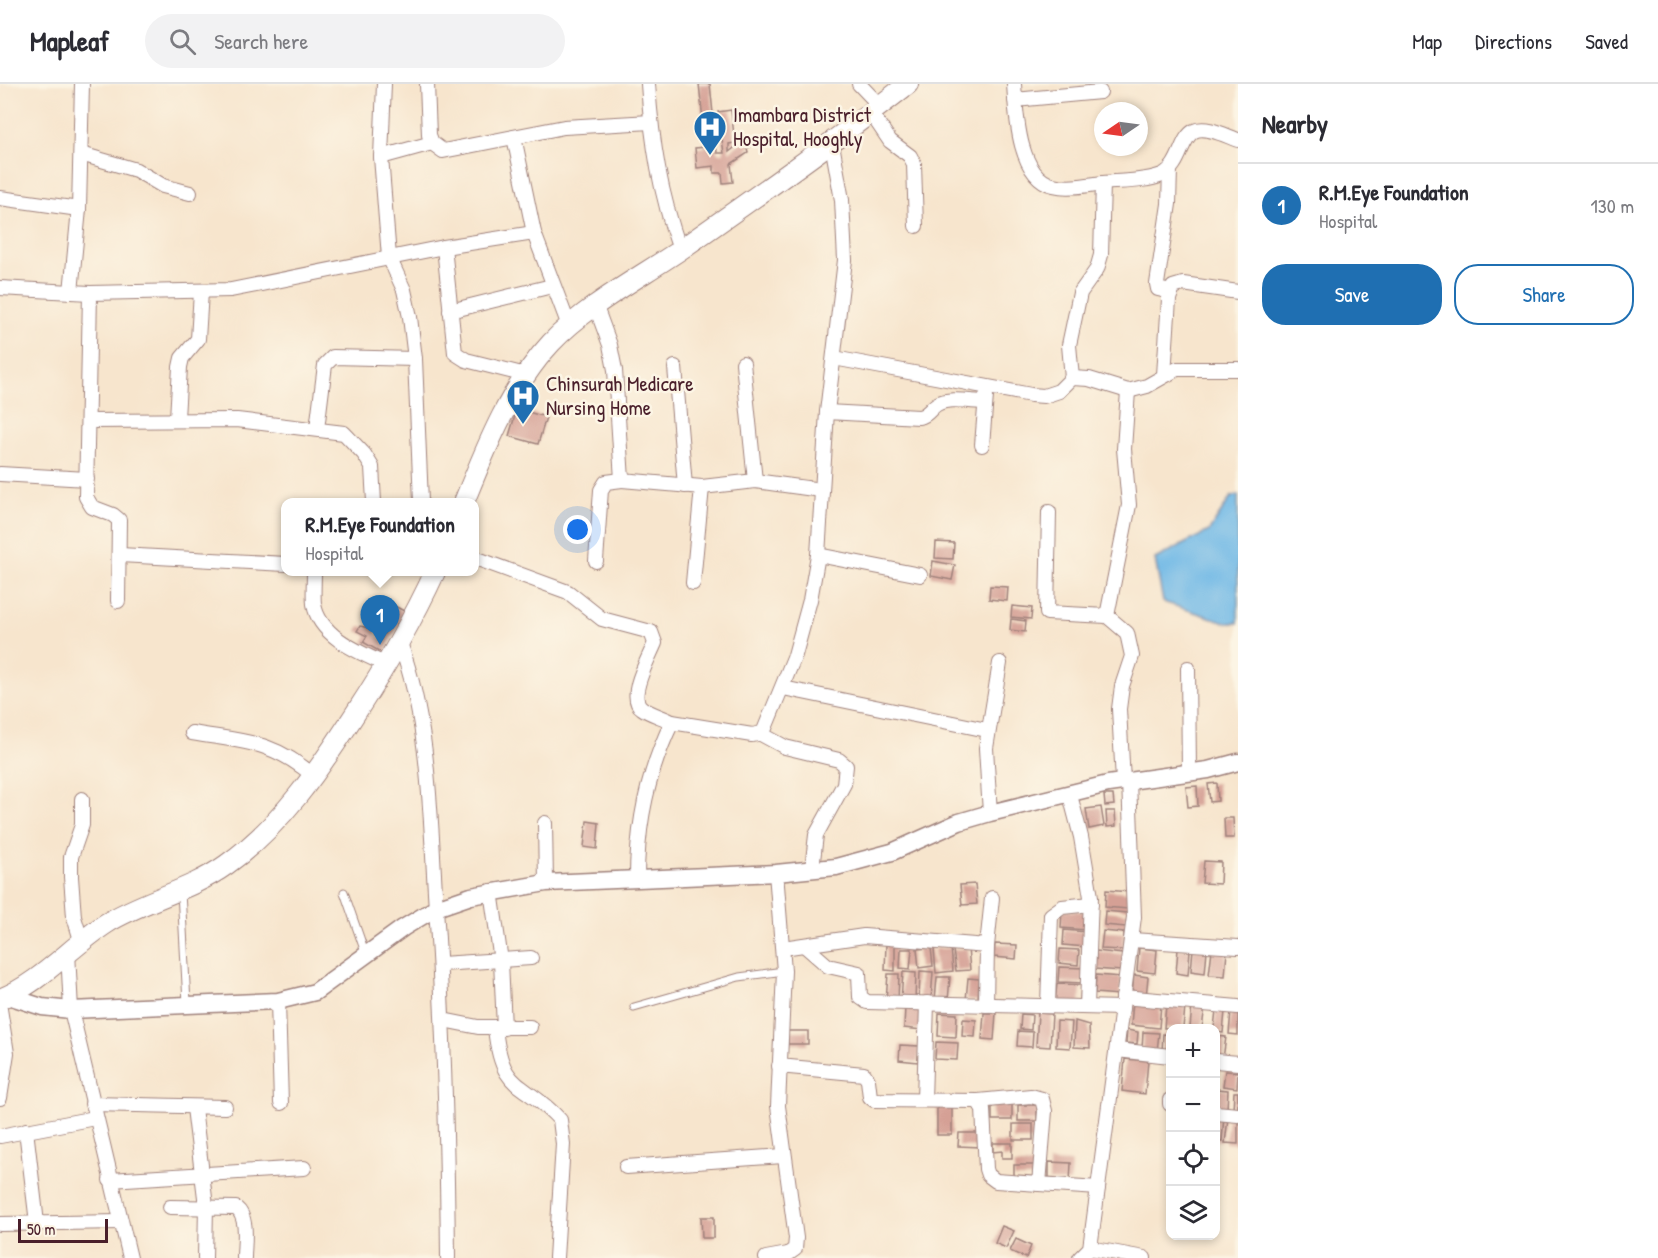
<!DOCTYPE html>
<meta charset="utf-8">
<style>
:root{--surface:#fff;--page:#f2f2f3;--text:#2b2b33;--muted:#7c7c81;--line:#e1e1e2;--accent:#1f6fb2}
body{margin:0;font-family:"Patrick Hand",sans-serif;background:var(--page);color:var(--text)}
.controls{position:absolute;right:18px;bottom:18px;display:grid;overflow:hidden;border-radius:12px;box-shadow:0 3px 9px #0003}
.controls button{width:54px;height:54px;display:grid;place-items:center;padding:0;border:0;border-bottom:2px solid var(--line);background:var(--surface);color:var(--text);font:30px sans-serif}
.compass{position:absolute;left:1094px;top:18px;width:54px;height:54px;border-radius:50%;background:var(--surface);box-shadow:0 3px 9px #0003;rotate:257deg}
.scale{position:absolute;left:18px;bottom:15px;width:90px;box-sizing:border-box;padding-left:6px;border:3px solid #4a1f2b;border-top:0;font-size:16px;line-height:21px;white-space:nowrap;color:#4a1f2b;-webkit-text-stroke:4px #fcf5e5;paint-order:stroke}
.you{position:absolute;left:578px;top:446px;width:21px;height:21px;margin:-15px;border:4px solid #fff;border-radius:50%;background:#1a73e8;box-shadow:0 0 0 9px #1a73e833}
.badge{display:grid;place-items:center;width:39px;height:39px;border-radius:50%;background:var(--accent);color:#fff;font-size:20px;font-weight:700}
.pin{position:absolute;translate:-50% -50px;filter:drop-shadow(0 2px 3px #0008)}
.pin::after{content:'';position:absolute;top:32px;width:21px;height:18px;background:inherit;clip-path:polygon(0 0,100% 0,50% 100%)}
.popup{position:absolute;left:281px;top:414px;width:198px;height:78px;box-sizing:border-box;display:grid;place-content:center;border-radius:12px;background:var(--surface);filter:drop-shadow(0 2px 4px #0005);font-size:20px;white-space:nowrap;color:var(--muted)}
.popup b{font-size:22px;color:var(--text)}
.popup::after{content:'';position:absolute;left:50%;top:100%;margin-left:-12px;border:12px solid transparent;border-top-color:var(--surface)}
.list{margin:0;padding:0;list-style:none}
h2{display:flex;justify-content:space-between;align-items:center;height:78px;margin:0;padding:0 24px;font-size:26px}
h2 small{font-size:20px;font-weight:400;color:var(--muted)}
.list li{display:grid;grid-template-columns:39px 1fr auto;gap:18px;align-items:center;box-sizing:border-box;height:84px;padding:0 24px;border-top:2px solid var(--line)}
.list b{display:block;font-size:22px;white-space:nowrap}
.list p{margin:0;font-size:20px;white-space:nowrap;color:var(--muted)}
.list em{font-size:20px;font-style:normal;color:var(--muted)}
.actions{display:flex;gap:12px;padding:18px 24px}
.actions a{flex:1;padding:14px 0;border:2px solid var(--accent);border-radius:24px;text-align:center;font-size:21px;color:var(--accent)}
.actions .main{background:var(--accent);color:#fff}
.icon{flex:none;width:33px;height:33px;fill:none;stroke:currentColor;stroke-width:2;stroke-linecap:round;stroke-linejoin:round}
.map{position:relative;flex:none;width:1238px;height:1174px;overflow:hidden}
header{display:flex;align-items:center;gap:36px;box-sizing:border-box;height:84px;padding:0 30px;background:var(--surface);border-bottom:2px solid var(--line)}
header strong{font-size:28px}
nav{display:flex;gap:33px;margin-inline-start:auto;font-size:21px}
.search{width:420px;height:54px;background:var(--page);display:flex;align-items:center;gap:15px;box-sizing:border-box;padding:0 21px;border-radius:33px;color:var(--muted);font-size:22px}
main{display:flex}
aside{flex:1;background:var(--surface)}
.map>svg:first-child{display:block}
.water{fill:#6eb8e6;stroke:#5c6c88;stroke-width:1.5}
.building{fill:#d5a095}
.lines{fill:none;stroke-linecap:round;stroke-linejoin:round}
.service-casing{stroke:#a0827c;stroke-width:9}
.minor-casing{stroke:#a0827c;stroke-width:16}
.tertiary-casing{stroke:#a0827c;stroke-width:19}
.secondary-casing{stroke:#a0827c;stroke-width:22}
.service{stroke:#fff;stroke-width:7}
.minor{stroke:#fff;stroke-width:14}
.tertiary{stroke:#fff;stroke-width:16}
.secondary{stroke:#fff;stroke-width:20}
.labels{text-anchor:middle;stroke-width:5;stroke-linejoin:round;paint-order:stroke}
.poi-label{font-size:21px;fill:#4a1f2b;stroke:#fcf5e5;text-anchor:start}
</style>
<header>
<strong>Mapleaf</strong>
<div class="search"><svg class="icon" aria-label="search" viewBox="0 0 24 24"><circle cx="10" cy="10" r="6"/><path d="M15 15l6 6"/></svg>Search here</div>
<nav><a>Map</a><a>Directions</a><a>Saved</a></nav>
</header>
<main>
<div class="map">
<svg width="1238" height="1174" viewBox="0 0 1238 1174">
<rect width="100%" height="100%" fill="#fcf5e5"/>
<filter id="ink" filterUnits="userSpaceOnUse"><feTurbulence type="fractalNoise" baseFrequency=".0167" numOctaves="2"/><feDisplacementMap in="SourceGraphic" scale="12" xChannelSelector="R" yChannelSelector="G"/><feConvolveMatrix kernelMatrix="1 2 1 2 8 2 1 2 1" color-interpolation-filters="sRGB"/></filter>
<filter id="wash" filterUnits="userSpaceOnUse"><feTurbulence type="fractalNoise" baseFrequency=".008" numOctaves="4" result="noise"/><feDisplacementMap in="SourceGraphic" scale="24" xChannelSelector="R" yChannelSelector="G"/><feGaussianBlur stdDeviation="1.35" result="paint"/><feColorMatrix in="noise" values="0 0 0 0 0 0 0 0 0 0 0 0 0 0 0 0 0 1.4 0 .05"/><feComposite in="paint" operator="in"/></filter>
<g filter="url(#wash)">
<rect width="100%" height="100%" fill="#f7e5cd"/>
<!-- water -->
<polygon class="water" points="1238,411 1238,539 1228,539 1163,518 1155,475 1209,447 1231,413"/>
<g id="blocks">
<!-- building -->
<g class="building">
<polygon points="699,0 710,0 717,69 724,69 718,28 731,26 735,59 729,60 729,68 747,54 751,62 747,65 748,69 731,80 733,98 723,99 722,89 714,89 714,82 697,84 695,64 706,63"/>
<polygon points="517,325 546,333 538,360 509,352"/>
<polygon points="936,458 954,459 953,475 935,474"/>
<polygon points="933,477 955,481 952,496 931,492"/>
<polygon points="990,502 1008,503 1007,517 989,515"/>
<polygon points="391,520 406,528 384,570 363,558 367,552 357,547 360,542 369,544 370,541 378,545 375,551 381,555 394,531 388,527"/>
<polygon points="1012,522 1032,524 1031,535 1011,533"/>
<polygon points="1011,535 1026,537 1025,548 1010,546"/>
<polygon points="1217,699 1218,717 1210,718 1208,700"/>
<polygon points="1197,702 1198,722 1188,723 1186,703"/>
<polygon points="1104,711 1113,711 1114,721 1105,722"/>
<polygon points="1101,723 1104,742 1089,745 1086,725"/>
<polygon points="1106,727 1115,727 1116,742 1107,743"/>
<polygon points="1224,734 1233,734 1234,754 1225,754"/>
<polygon points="587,737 599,739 597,765 584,763"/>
<polygon points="1204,777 1221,778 1220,800 1202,799"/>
<polygon points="975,800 977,820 962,821 960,801"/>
<polygon points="1106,806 1130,808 1128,825 1105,823"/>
<polygon points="1062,826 1088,828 1087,846 1061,844"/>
<polygon points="1105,827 1127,829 1126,843 1104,841"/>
<polygon points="1064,846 1087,848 1086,863 1063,861"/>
<polygon points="1103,847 1124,849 1123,866 1101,865"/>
<polygon points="886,860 895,862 895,887 885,886"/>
<polygon points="995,860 1017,861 1016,875 994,873"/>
<polygon points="931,864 933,882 919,884 917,865"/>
<polygon points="951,864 953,887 936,889 934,865"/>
<polygon points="968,864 970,886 956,887 953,866"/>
<polygon points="1139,864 1157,866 1155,889 1137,887"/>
<polygon points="901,865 912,865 910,885 900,884"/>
<polygon points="1060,865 1079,866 1078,881 1059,879"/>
<polygon points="1178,865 1190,866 1188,891 1176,889"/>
<polygon points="1193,865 1207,866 1205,889 1191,887"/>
<polygon points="1212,866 1227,867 1225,892 1209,891"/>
<polygon points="1096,867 1123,870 1122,887 1095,885"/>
<polygon points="1059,883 1084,884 1083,899 1058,898"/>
<polygon points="920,887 933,888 931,916 919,916"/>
<polygon points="903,888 916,889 915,918 901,917"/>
<polygon points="888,890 899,890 898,918 886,917"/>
<polygon points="1096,891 1121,893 1120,911 1095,909"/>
<polygon points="1134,891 1148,893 1146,913 1132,911"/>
<polygon points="937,893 950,893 948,917 935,916"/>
<polygon points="968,894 979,895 978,917 966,916"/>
<polygon points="1057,900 1081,901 1080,920 1055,918"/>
<polygon points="1133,917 1161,920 1159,944 1131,941"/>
<polygon points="1166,921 1185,923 1183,944 1164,944"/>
<polygon points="1192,921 1205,922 1202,944 1190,944"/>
<polygon points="905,923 924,924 922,946 904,944"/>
<polygon points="1216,926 1225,927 1223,949 1216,948 1214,944"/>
<polygon points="1231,927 1238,927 1238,951 1229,950"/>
<polygon points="939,929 957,930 956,953 938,952"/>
<polygon points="984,929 996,929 994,956 982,955"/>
<polygon points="1038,929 1052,930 1050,963 1036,962"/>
<polygon points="1021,930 1032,931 1031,946 1020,945"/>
<polygon points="963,935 976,936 975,953 962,952"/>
<polygon points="1057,937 1072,938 1070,964 1056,963"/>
<polygon points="1075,937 1089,941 1090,964 1074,963"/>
<polygon points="1127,946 1138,948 1137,960 1126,959"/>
<rect x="788" y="947" width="20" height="13"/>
<polygon points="1018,947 1033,948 1032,963 1017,962"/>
<polygon points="1143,948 1159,949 1157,967 1142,965"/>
<polygon points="1163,950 1170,951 1170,968 1162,967"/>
<polygon points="1216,952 1226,953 1223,975 1216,974"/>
<polygon points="936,958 958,959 957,976 935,975"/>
<polygon points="900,961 919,962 918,978 899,976"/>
<polygon points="1125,975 1148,977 1145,1010 1122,1007"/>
<polygon points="1225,987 1238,988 1237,1004 1223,1002"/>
<polygon points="1216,1005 1228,1006 1227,1025 1216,1024"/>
<polygon points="1234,1008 1238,1008 1238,1026 1233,1026"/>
<rect x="992" y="1020" width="20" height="16"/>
<rect x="1018" y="1021" width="19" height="16"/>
<rect x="937" y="1023" width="15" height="28"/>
<polygon points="1216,1031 1224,1032 1222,1057 1216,1057"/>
<polygon points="1228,1034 1238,1035 1238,1060 1225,1059"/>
<rect x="1013" y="1040" width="20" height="16"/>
<polygon points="959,1049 981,1049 981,1063 958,1062"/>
<polygon points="993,1059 1012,1059 1012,1074 1002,1074 1002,1067 993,1068"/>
<polygon points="1049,1078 1071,1079 1070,1098 1049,1097"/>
<rect x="1014" y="1081" width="21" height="13"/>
<polygon points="701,1133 714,1133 714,1154 702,1154"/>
<polygon points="1002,1142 1014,1147 1006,1164 995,1159"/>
<polygon points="1016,1155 1031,1162 1026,1174 1010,1167"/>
</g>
</g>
</g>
<g filter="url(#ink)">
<use href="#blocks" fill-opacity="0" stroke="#a0827c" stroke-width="1.5"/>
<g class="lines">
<defs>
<g id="service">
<polyline points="181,808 187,919"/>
<polyline points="344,808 366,871"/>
<polyline points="634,923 739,893 784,887"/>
</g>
<g id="minor">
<polyline points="427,0 429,51 432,59 443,67 564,43 651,38"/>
<path d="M648,0C652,60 660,109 680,166"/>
<polyline points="859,0 880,22"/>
<path d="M1014,0C1016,28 1018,93 1053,101C1069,105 1087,101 1103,99C1121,97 1145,98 1162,91C1181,82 1180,55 1194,47C1206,41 1226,52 1238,56"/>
<polyline points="1015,16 1100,8"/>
<polyline points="871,29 890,57 910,72 914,80 916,142"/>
<polyline points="514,53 534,149 569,242"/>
<polyline points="81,70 136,86 163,102 190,109"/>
<polyline points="381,73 384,0"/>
<polyline points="1170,85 1169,120 1157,200 1158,205 1171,208"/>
<polyline points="0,114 79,125"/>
<polyline points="444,163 455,269 466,276 526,291"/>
<polyline points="0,204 90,209 231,206 444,163 534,149"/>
<polyline points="71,208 79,125 82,0"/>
<polyline points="90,209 86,413 92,423 113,431 119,436 118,517"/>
<polyline points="596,223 610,261 615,286 622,396 702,403 755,397 821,406"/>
<polyline points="450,227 552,202"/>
<polyline points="834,274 1031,311 1044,312 1059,307 1072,294 1089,295 1128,307 1147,302 1177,285 1238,285"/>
<polyline points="743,279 755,397"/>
<polyline points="675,283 685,402"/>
<polyline points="1164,291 1169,215 1173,203 1183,200 1238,208"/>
<polyline points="1072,294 1069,261 1080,209 1097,185 1101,171 1103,99"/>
<path d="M827,328L919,333C929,331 929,325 937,320C950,313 971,318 985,318"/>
<polyline points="177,334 180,283 182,274 198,255 201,208"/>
<polyline points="88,337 237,336 344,349 364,370 372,383 374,418"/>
<polyline points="317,345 325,281 333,273 415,275"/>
<polyline points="982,361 986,312"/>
<polyline points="0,390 87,395"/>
<polyline points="421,418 415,275 410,233 404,206 389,173 381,73 432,59"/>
<polyline points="1049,428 1047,529 1107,532 1127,549 1132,572 1122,602 1119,625 1123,697"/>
<polyline points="120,471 286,480"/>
<polyline points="818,471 920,491"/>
<path d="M475,474L568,508L602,535L651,548L655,559C649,574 626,613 642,624C650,630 663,633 672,638"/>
<polyline points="596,477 601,406 606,398 622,396"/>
<path d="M314,488C314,498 313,510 314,520C319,553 361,569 387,581"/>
<polyline points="693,499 702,403"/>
<polyline points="1107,532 1129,421 1124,365 1128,307"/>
<path d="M400,559C431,644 430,735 436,824C444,940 447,1057 448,1174"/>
<polyline points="1188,584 1189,689"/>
<polyline points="783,604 987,646"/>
<path d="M192,649C245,658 272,656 315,693"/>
<polyline points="761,650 785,663 839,676 846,682 844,700 816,751 812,785"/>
<polyline points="1070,711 1081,753 1091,813 1087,922"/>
<polyline points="990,729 986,664 1000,579"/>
<polyline points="545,739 546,799"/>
<path d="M637,794C637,739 648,688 672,638L752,651L763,649L795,571L810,516L818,471L827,328L845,176L842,116L832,60"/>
<polyline points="491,807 501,877 504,944"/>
<polyline points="81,856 74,833 71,793 71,773 82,741 82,715"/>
<polyline points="1132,856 1238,863"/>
<polyline points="804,861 828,882 859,889 860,913 867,918 1122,924"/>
<polyline points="783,864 864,852 987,862"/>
<polyline points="68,868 71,926 130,1174"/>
<polyline points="441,880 531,874"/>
<polyline points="1123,913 1238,923"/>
<polyline points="278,917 281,1019"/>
<polyline points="986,921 987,862 992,814"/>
<polyline points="1048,921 1051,831 1062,823 1091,820"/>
<polyline points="0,925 7,969 0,1014"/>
<polyline points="443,936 478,943 530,943"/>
<path d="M495,944C502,1011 523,995 560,1036L563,1060L556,1174"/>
<polyline points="1117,966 1170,972"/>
<polyline points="1216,977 1238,979"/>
<polyline points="779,982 864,990 868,996 870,1013 874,1016 978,1017 983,1025 986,1085 988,1091 996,1097 1098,1104"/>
<polyline points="924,1016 927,919"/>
<polyline points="1170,1016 1170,1020"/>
<polyline points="978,1017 1031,1012 1042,1015 1045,1027 1039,1100"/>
<polyline points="92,1020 225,1023"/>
<polyline points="194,1024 206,1122 205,1174"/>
<polyline points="1216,1029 1238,1031"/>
<polyline points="26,1046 37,1139"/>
<polyline points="0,1052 95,1034"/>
<polyline points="626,1083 783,1072"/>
<polyline points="110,1096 304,1084"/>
<path d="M170,1123L236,1124C249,1134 244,1159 244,1174"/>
<polyline points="0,1140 121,1138"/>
<polyline points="1090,1164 1144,1174"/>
<polyline points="766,1174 788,1170 795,1165 796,1154 778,1022 784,887 776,789"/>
<polyline points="1080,1174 1090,1164 1134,833 1129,696"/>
</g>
<polyline id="tertiary" points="8,912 42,923 71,926 278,917 315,908 403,844 436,824 471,812 546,799 776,789 836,783 892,768 959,738 990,729 1108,700 1208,686 1238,678"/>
<g id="secondary">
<path d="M464,418C486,364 510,303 551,259C586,222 637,195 680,166C757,112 834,58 908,0"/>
<path d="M0,915C41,899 70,863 107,839C144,816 190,807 226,781C281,742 319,686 355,630C385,584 412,538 435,488"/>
</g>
</defs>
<!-- service casing -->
<use href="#service" class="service-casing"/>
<!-- minor casing -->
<use href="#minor" class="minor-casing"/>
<!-- tertiary casing -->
<use href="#tertiary" class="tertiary-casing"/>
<!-- secondary casing -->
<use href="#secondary" class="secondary-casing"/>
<!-- service -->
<use href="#service" class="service"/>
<!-- minor -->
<use href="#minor" class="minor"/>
<!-- tertiary -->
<use href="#tertiary" class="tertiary"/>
<!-- secondary -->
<use href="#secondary" class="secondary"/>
</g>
</g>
<!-- icons -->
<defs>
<symbol id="hospital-pin" viewBox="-11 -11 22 30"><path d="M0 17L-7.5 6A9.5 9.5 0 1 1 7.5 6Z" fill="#1f6fb2" stroke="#fcf5e5"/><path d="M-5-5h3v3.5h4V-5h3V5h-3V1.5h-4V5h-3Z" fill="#fff"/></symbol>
</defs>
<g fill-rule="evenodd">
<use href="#hospital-pin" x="691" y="24" width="38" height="52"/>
<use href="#hospital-pin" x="504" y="293" width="38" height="52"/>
</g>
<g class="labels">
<!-- poi labels -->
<g class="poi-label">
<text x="733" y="38">Imambara District<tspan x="733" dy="24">Hospital, Hooghly</tspan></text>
<text x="546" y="307">Chinsurah Medicare<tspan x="546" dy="24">Nursing Home</tspan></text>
</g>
</g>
</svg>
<div class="controls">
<button>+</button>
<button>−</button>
<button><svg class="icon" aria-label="locate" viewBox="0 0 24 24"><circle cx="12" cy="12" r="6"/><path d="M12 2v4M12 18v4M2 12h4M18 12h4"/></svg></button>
<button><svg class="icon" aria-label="layers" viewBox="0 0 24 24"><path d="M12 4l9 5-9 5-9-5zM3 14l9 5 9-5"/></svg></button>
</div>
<svg class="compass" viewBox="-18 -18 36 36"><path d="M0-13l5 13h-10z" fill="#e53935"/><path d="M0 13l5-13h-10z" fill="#7c7c81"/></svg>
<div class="scale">50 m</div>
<div class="you"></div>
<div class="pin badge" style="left:380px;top:561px">1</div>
<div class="popup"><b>R.M.Eye Foundation</b>Hospital</div>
</div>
<aside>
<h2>Nearby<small></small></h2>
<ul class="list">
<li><span class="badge">1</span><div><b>R.M.Eye Foundation</b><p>Hospital</p></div><em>130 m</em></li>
</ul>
<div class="actions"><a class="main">Save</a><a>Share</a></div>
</aside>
</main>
